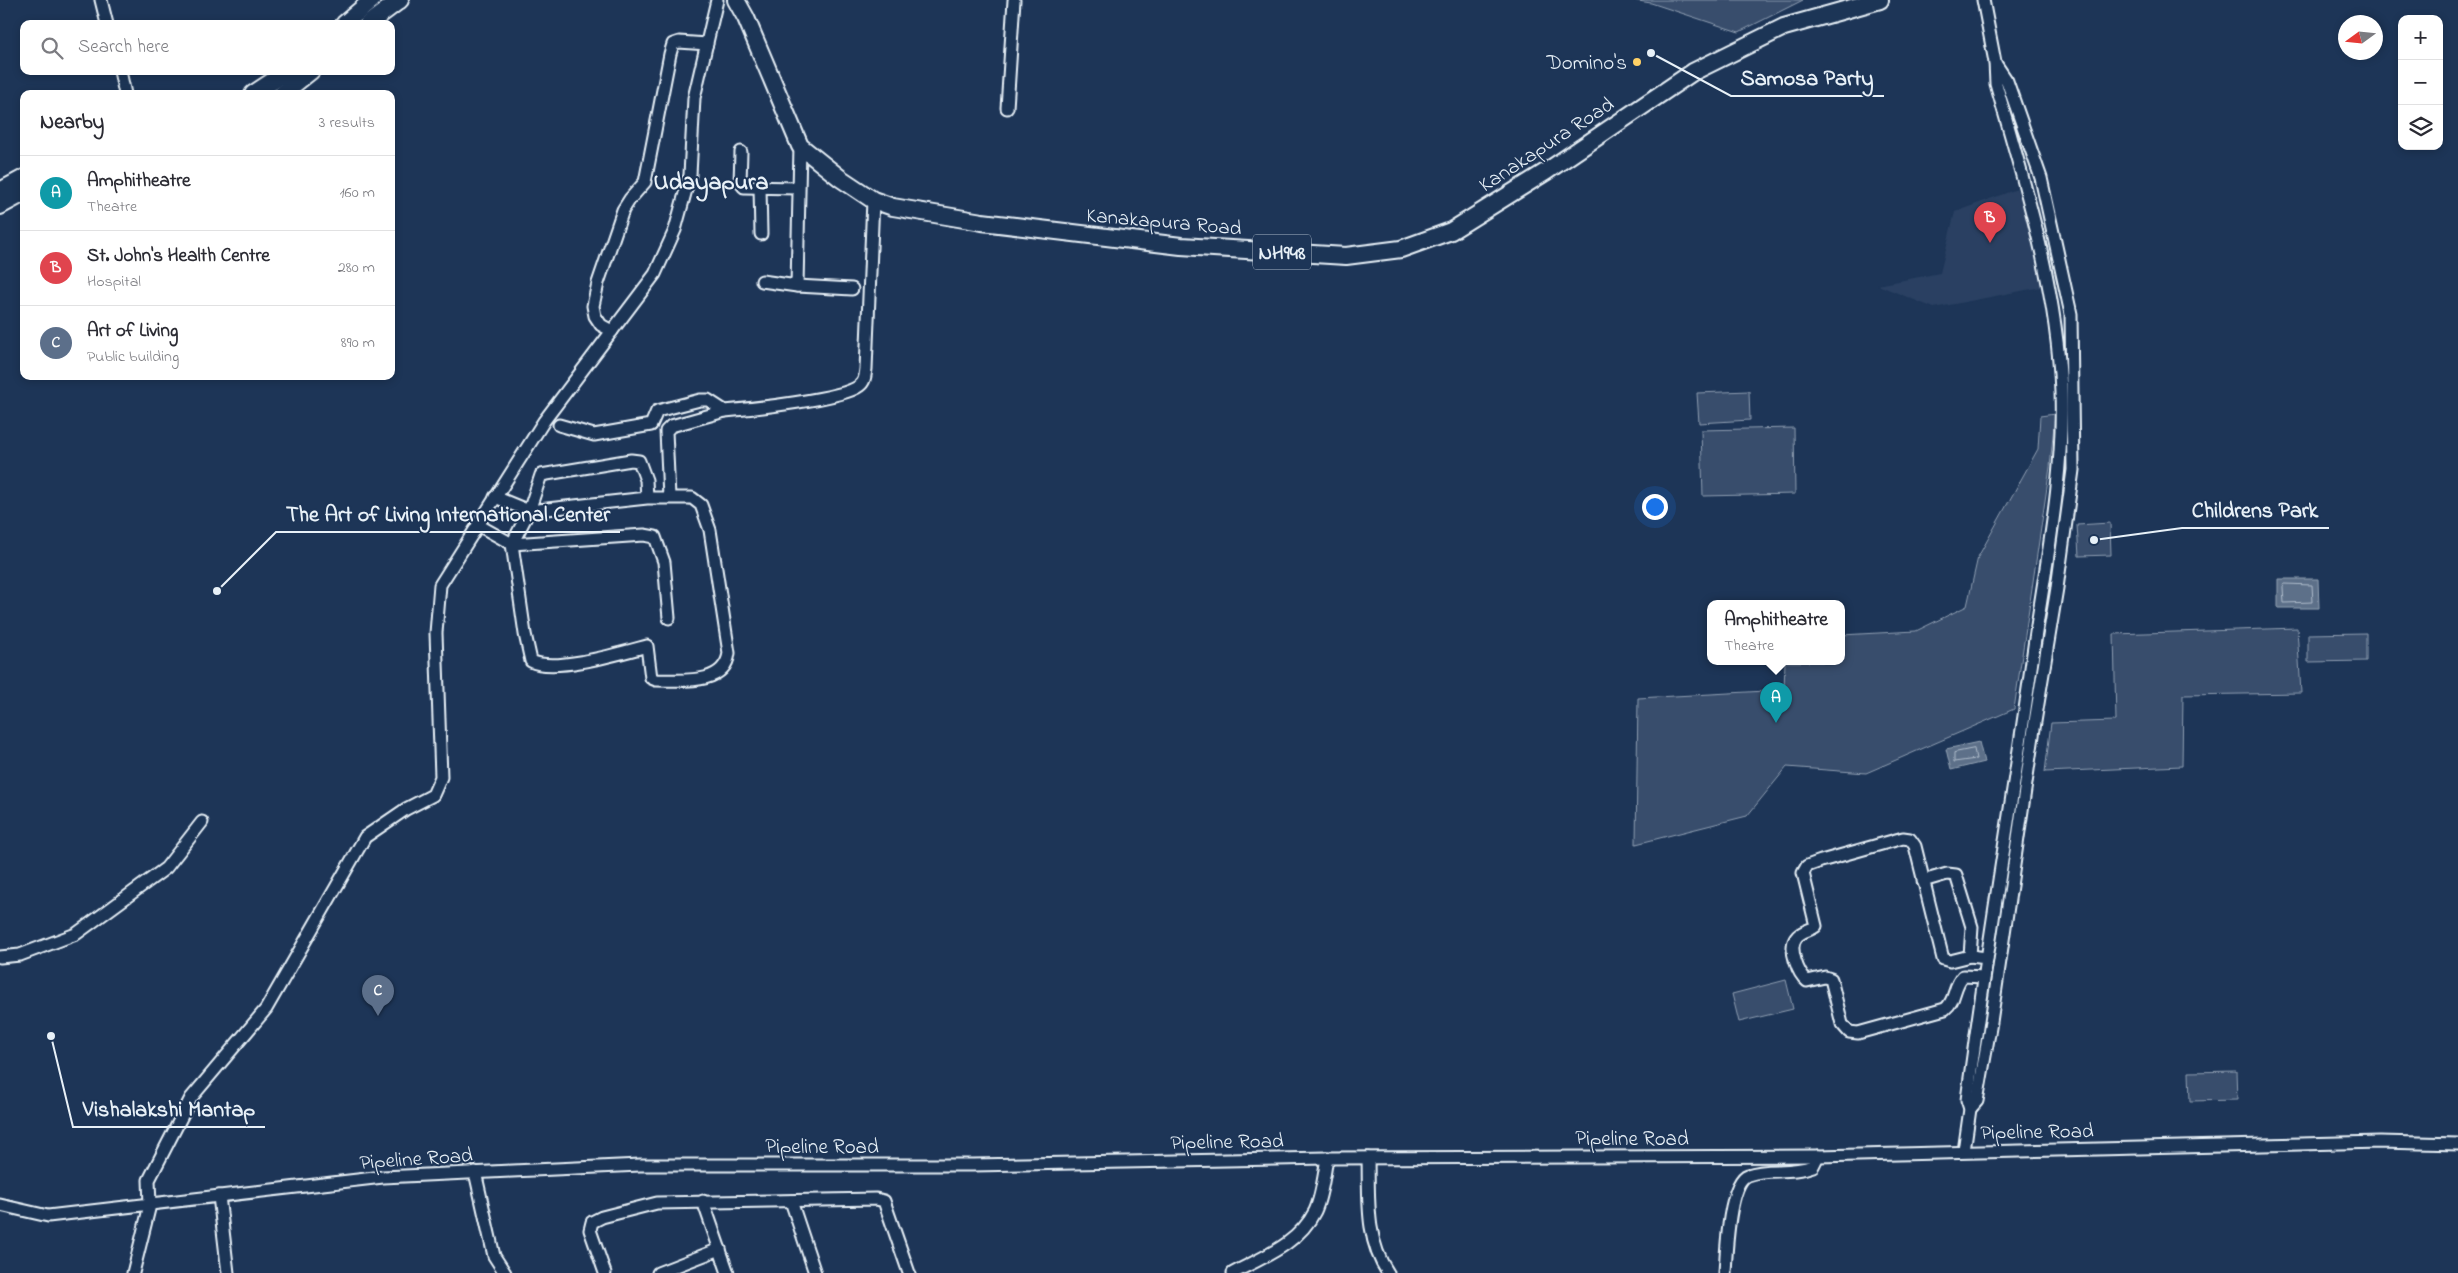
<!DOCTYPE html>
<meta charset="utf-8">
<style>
:root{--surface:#fff;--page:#f2f2f3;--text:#2b2b33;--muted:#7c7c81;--line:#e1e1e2;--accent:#0f766e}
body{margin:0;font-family:"Indie Flower",sans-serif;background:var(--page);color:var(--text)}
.controls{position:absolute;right:15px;top:15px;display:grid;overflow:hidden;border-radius:10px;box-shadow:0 2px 8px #0003}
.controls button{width:45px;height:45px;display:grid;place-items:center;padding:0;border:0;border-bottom:1px solid var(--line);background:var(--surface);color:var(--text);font:25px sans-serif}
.compass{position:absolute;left:2338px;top:15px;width:45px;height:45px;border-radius:50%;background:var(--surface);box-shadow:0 2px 8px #0003;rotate:255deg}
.you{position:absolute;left:1654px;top:506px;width:18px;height:18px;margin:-12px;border:4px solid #fff;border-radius:50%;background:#1a73e8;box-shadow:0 0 0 8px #1a73e833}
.badge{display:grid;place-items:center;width:32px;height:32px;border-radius:50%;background:var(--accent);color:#fff;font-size:16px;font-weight:700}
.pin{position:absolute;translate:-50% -41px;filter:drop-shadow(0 1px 2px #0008)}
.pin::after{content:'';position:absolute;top:26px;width:18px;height:15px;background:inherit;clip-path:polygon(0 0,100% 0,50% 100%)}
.popup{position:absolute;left:1707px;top:600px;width:138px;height:65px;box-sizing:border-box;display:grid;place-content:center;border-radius:10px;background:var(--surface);filter:drop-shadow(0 1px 4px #0005);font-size:16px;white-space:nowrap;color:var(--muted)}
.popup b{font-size:19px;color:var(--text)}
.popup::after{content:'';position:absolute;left:50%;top:100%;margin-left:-10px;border:10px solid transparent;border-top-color:var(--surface)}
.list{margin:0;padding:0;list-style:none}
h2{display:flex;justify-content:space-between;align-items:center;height:65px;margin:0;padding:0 20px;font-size:21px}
h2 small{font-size:16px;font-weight:400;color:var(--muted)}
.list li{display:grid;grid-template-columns:32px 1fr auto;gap:15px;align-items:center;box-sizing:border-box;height:75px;padding:0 20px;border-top:1px solid var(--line)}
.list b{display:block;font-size:19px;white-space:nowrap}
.list p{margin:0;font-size:16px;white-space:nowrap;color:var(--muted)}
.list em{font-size:16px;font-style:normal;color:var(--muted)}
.icon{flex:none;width:28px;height:28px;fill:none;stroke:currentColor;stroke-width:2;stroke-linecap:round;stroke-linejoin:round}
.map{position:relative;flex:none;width:2458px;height:1273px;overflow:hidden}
.search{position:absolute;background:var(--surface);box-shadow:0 2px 8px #0003;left:20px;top:20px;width:375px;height:55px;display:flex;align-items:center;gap:12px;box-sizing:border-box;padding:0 18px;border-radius:10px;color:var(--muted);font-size:19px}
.panel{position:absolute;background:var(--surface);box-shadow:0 2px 8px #0003;left:20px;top:90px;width:375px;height:290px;border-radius:10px}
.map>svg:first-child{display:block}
.built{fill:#2a4162}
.green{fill:#374d6c;stroke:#909fb2}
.water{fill:#5d7089;stroke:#95a4b5}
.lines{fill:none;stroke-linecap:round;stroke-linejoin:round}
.shore{stroke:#b0bdcc;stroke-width:1}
.minor-casing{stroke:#e8f1f8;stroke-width:15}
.highway-casing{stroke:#e8f1f8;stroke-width:20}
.minor{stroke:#1d3557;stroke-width:11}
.highway{stroke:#1d3557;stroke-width:16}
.poi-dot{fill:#ffd166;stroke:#1d3557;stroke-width:2}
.labels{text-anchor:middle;stroke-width:4;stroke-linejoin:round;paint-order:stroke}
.shield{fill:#1d3557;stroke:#abb9c8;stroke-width:1}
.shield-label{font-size:20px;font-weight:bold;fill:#e8f1f8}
.poi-label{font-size:21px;fill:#e8f1f8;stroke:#1d3557;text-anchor:end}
.street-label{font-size:21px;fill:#e8f1f8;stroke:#1d3557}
.quarter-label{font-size:24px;font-weight:bold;fill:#e8f1f8;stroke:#1d3557}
.leader{fill:none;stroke:#e8f1f8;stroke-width:2}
.callout-dot{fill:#e8f1f8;stroke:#1d3557;stroke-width:2}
.callout-label{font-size:22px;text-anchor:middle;font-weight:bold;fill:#e8f1f8;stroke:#1d3557;stroke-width:4;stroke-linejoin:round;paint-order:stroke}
</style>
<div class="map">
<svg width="2458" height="1273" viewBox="0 0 2458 1273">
<rect width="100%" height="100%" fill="#1d3557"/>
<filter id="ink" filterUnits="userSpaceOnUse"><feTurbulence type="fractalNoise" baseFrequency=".02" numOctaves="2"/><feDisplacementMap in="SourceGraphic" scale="10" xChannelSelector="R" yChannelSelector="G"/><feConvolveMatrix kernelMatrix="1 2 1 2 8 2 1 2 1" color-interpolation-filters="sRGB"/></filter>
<g filter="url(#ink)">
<!-- built -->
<polygon class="built" points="2017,189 2026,213 2041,287 1934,308 1878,285 1940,273 1955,212"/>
<!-- green -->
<g class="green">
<polygon points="1632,0 1803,0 1739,32 1651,3"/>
<polygon points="1749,391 1750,420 1699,423 1697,393"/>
<polygon points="2055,414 2050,467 2014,709 1866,773 1787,767 1747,816 1636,844 1638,698 1784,690 1785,662 1841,662 1841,635 1916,631 1967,606 1978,557 2038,449 2040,416"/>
<polygon points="1794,428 1795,494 1703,496 1701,430"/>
<polygon points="2110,523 2111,555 2079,556 2077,525"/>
<polygon points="2297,628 2301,693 2183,695 2182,766 2045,772 2051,723 2116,721 2114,634"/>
<polygon points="2366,633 2366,661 2308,662 2308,634"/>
<polygon points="1786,980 1793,1009 1739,1022 1732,994"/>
<polygon points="2236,1071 2237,1100 2190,1101 2189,1072"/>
</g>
<!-- water -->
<g class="water">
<polygon points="2278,579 2318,579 2319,608 2278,608"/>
<polygon points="1979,742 1984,762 1951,770 1946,749"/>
</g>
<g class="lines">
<!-- shore -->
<g class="shore">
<polygon points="2285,584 2312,585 2313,602 2284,603 2283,587"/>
<polygon points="1974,749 1976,759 1954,762 1954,753"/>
</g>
<defs>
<g id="minor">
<polyline points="101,0 107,24"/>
<polyline points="120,71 125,94"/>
<polyline points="1007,108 1014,0"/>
<polyline points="741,152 740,182 744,187 798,188"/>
<polyline points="760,187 761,234"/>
<polyline points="762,281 797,286 852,289"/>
<polyline points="797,286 800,146"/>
<polyline points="612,331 601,325 595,316 593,306 598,283 623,210 630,199 645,182 670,54 673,44 679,42 707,44"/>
<path d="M559,425L594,435L651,425L657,411L700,400H708L725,411C749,409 843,399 859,386C865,382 865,376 866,369L873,200"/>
<path d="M495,497L529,511L647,498H692L701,505L710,530L729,653C725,686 681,680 656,680L651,678L647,646C621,653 554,673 531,661L525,634L512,544L529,511L541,475L631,460L639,461L646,480L647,498"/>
<polyline points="669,497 666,431 671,426 725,411"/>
<polyline points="478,525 512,544 644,535 655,537 664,562 669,618"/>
<polyline points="1923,881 1947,874 1956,875 1972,927 1970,956"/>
<polyline points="0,957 20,955 76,934 166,868 202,822"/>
<path d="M1984,977L1963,976C1953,986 1956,1001 1945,1009L1858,1033L1849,1032L1842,1024L1831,979L1825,977L1807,981C1798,974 1788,948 1796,938C1800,931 1810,931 1816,926L1803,873L1807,866L1821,861L1903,838L1910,839L1915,846L1943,959L1950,961L1970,956L1987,958"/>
<polyline points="1970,1109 1977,1101 1991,1022 2035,722 2057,588 2073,470 2071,314 2041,178 2007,81 1995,63"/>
<path d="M1964,1151L1970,1109L1967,1100C1987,946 2014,793 2035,639C2047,557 2064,475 2061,392C2057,286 2025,186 1996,84L1995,62L1983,0"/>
<path d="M1368,1158C1369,1197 1365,1239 1388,1273"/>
<polyline points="475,1172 494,1256 505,1273"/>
<polyline points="219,1196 228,1273"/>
<polyline points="703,1201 728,1273"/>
<polyline points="791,1201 815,1273"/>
<polyline points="0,1205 48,1216 383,1177 640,1165 973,1165 1327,1158 1818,1156 2380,1142 2458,1144"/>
<polyline points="133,1273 150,1205 149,1180 191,1098 266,1009 365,837 406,809 433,795 441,777 436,633 440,585 544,421 655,274 675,230 690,175 694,98 717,0"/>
<polyline points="605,1273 590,1230 592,1222 602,1217 657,1203 876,1199 884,1201 909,1273"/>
<polyline points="658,1273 720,1249"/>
<path d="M1233,1273C1263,1257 1299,1244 1315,1211C1322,1196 1324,1175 1327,1158"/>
<path d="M1725,1273C1726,1254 1729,1181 1748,1175C1769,1167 1789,1175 1813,1166L1818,1156"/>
</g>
<g id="highway">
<polyline points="736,0 746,18 800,146 840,178 873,200 893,207 982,222 1181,246 1346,256 1401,249 1451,231 1547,171 1693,72 1784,27 1880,0"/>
<polyline points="344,24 372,0"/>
<polyline points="368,24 400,0"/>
<polyline points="253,94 288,71"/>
<polyline points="282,94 311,71"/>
<polyline points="0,191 24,178"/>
<polyline points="0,206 24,193"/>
</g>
</defs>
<!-- minor casing -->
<use href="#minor" class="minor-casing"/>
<!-- highway casing -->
<use href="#highway" class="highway-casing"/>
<!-- minor -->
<use href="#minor" class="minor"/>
<!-- highway -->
<use href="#highway" class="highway"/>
</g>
</g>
<!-- markers -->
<circle class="poi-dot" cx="1637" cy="62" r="5"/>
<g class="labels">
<!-- shield labels -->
<rect class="shield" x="1253" y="234.5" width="58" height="35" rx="4"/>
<g class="shield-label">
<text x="1282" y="259">NH948</text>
</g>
<!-- poi labels -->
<g class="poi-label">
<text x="1627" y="69">Domino's</text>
</g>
<!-- street labels -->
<g class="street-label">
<text transform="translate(1546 144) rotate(-33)" y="7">Kanakapura Road</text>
<text transform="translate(1164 221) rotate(5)" y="7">Kanakapura Road</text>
<text transform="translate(2037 1131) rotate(-1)" y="7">Pipeline Road</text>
<text x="1632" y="1145">Pipeline Road</text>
<text transform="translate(1227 1141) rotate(-1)" y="7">Pipeline Road</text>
<text x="822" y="1153">Pipeline Road</text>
<text transform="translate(416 1158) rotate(-4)" y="7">Pipeline Road</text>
</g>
<!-- quarter labels -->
<g class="quarter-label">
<text x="711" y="189">Udayapura</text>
</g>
</g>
<!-- callouts -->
<path class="leader" d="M1651 53L1731 96H1884M2094 540L2182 528H2329M217 591L276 532H620M51 1036L73 1127H265"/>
<g class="callout-dot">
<circle cx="1651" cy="53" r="5"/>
<circle cx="2094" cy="540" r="5"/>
<circle cx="217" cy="591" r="5"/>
<circle cx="51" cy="1036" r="5"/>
</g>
<g class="callout-label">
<text x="1807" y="85">Samosa Party</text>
<text x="2255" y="517">Childrens Park</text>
<text x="448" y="521">The Art of Living International Center</text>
<text x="169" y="1116">Vishalakshi Mantap</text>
</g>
</svg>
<div class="controls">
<button>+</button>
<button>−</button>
<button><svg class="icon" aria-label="layers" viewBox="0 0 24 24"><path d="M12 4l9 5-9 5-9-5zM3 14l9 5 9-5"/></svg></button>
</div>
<svg class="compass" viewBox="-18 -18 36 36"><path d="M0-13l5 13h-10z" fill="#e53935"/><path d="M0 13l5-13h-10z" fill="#7c7c81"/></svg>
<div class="you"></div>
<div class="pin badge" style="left:1776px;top:723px;background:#0f9aa8">A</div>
<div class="popup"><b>Amphitheatre</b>Theatre</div>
<div class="pin badge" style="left:1990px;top:243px;background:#e0444e">B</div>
<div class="pin badge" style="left:378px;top:1016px;background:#5c6f8a">C</div>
<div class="search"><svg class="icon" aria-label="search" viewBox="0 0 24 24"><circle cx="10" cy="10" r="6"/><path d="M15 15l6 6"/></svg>Search here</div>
<section class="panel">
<h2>Nearby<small>3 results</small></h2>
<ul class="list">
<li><span class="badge" style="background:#0f9aa8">A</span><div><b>Amphitheatre</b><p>Theatre</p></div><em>160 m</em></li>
<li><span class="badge" style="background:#e0444e">B</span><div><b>St. John's Health Centre</b><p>Hospital</p></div><em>280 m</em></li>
<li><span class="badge" style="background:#5c6f8a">C</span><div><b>Art of Living</b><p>Public building</p></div><em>890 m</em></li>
</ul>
</section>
</div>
